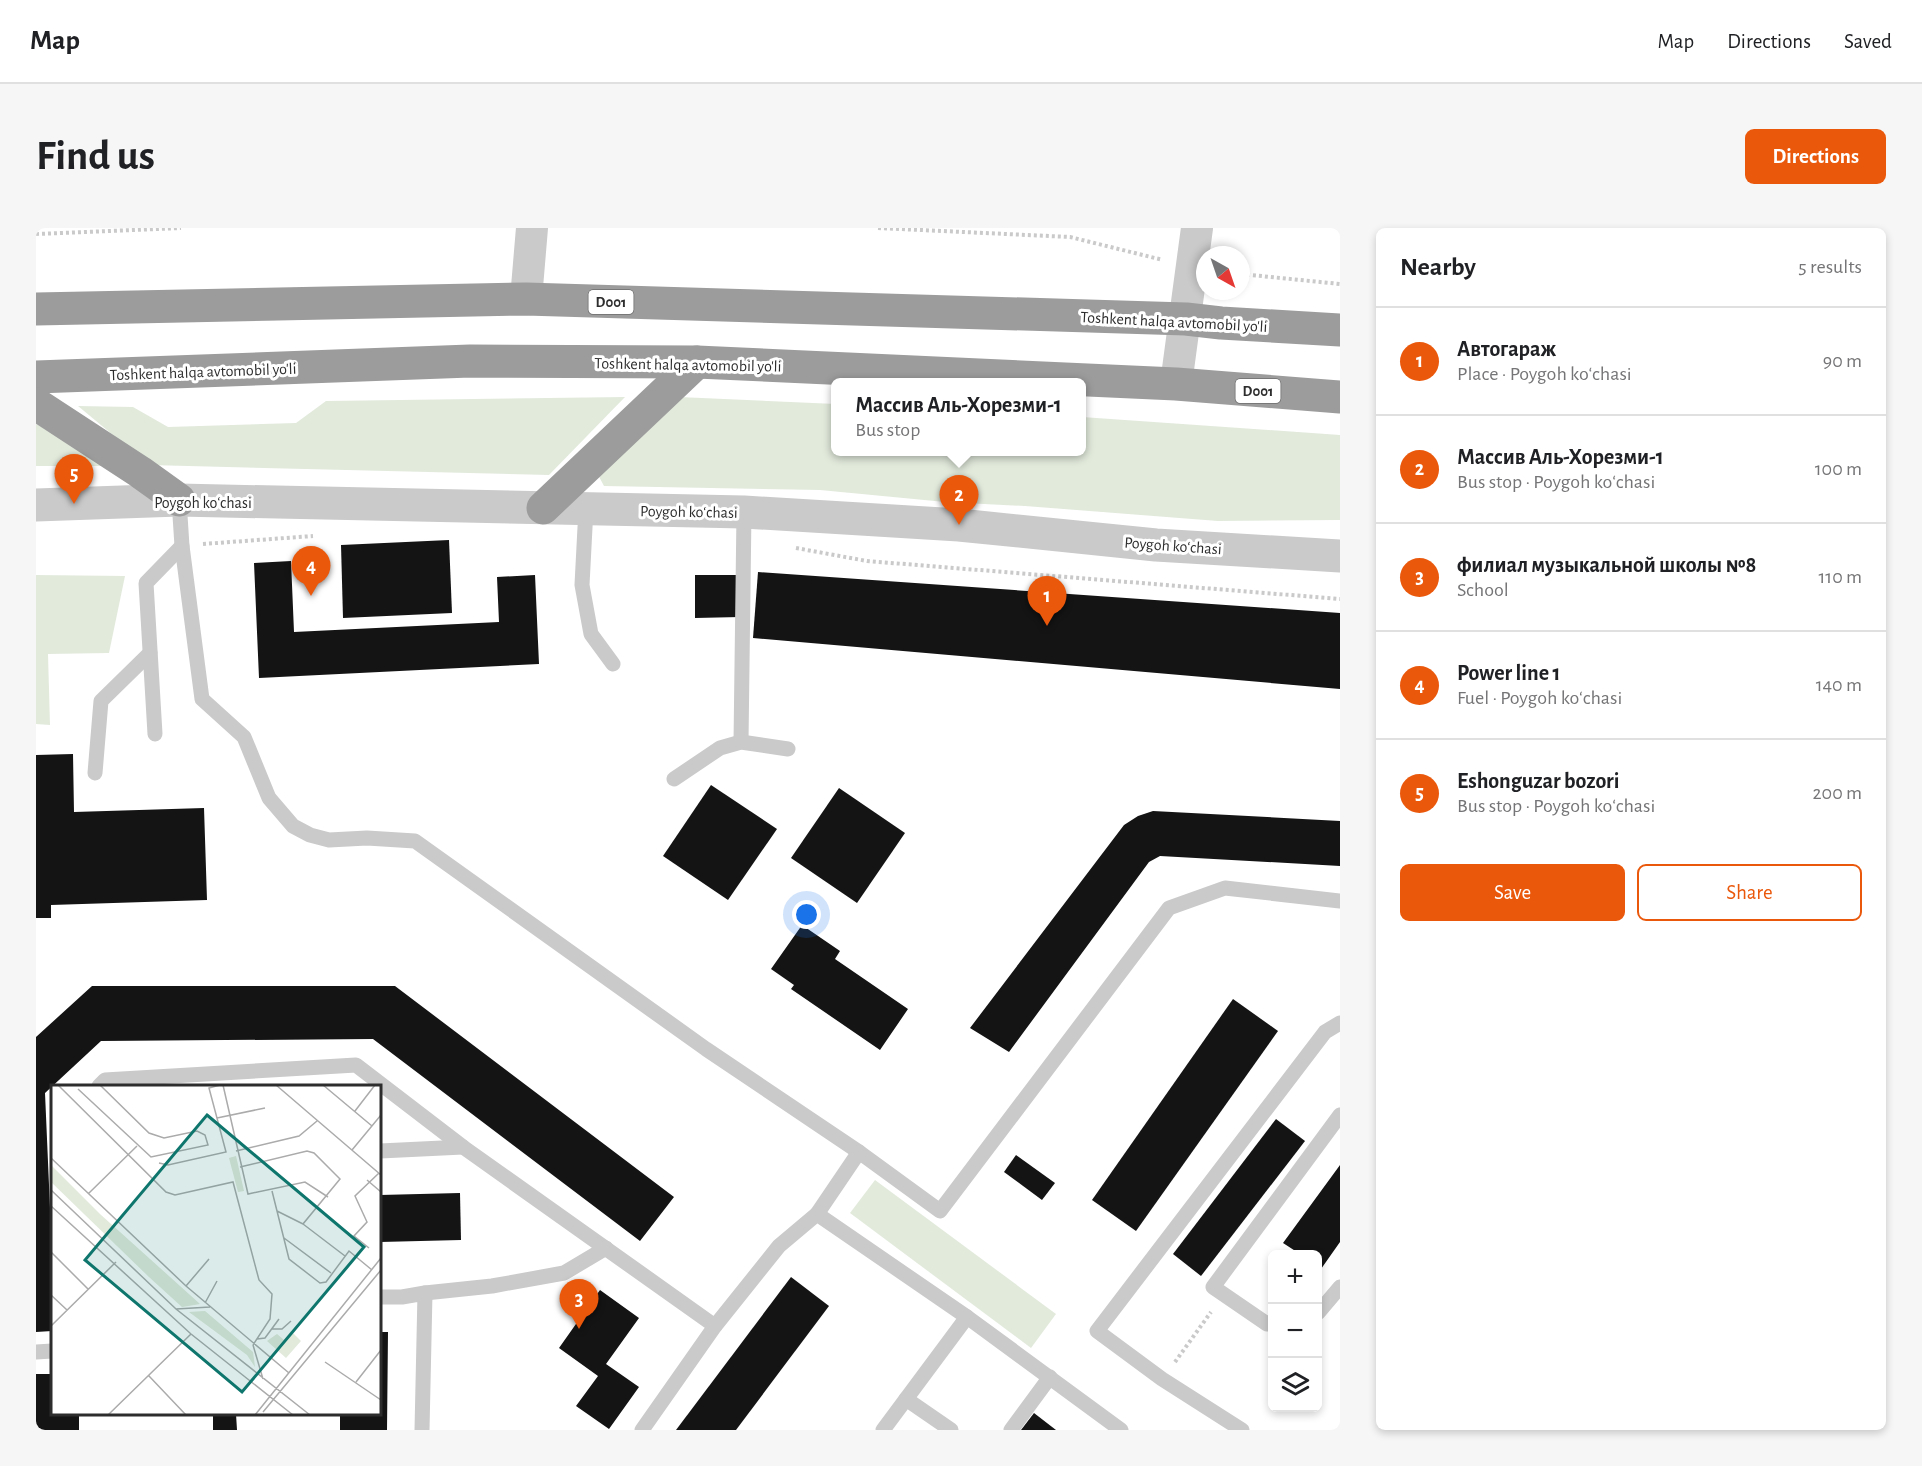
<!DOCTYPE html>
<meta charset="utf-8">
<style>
:root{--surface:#fff;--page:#f6f6f6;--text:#202124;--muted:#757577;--line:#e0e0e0;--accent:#ea580c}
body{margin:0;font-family:"Alegreya Sans",sans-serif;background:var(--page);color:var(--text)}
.controls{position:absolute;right:18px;bottom:18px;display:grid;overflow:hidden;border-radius:9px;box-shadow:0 3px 9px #0003}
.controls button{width:54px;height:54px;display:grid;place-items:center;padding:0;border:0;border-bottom:2px solid var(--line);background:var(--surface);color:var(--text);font:30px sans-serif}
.compass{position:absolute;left:1160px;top:18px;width:54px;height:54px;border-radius:50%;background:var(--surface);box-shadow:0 3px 9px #0003;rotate:140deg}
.you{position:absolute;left:771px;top:687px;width:21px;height:21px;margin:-15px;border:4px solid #fff;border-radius:50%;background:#1a73e8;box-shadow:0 0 0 9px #1a73e833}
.badge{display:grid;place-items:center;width:39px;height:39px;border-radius:50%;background:var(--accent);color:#fff;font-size:20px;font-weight:700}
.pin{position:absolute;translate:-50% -50px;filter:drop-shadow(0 2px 3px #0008)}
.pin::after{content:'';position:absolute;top:32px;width:21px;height:18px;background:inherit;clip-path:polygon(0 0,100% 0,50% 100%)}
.popup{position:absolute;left:795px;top:150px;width:255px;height:78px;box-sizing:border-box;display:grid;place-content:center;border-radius:9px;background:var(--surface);filter:drop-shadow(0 2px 4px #0005);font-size:20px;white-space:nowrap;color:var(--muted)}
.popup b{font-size:22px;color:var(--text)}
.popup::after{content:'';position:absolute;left:50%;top:100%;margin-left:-12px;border:12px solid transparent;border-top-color:var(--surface)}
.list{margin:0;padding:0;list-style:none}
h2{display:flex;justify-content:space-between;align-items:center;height:78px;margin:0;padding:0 24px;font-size:26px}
h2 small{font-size:20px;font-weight:400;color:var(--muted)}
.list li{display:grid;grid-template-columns:39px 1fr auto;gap:18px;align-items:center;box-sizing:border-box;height:108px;padding:0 24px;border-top:2px solid var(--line)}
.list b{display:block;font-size:22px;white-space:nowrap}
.list p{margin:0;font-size:20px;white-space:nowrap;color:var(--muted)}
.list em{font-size:20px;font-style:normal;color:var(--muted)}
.actions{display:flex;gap:12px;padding:18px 24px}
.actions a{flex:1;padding:14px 0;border:2px solid var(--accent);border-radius:9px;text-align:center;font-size:21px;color:var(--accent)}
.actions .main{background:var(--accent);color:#fff}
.icon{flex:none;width:33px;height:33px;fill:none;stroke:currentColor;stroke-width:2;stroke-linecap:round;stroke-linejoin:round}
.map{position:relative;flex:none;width:1304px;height:1202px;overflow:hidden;border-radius:9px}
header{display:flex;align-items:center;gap:36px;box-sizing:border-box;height:84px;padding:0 30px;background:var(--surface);border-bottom:2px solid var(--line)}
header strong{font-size:28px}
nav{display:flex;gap:33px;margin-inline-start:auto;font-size:21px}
.intro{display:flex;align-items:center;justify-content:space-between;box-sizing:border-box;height:144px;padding:0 36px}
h1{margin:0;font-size:42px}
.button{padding:15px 27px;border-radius:9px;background:var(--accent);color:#fff;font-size:21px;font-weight:700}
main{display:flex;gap:36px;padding:0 36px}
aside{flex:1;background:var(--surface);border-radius:9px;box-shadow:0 3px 9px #0003}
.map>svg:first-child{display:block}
.green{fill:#e2eadc}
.building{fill:#141414}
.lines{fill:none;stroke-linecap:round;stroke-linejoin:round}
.path{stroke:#cacaca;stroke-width:4;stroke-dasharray:3 3;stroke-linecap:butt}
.service{stroke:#cacaca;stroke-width:15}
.minor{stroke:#cacaca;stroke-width:32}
.tertiary{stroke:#cacaca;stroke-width:33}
.trunk{stroke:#9c9c9c;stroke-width:33}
.labels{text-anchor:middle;stroke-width:6;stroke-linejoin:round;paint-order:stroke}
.shield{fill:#fff;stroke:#6c6c6c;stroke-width:1.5}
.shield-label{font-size:15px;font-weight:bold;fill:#2d2d2d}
.street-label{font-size:16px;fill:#2d2d2d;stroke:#fff}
.inset-road{fill:none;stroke:#ababab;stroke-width:1.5}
.view{fill:#0f766e;fill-opacity:0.15;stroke:#0f766e;stroke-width:3}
.inset-edge{fill:none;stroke:#2d2d2d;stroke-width:3}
</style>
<header>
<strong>Map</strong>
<nav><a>Map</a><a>Directions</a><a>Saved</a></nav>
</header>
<div class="intro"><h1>Find us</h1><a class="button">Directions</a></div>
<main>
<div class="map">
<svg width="1304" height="1202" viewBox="0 0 1304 1202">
<rect width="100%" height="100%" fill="#fff"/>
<!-- green -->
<g class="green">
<polygon points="589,169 513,247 113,237 42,178 97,179 132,199 260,195 290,173"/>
<polygon points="643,169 800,176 800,224 1046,224 1046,189 1304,207 1304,292 1182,293 989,278 909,274 784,262 568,258 561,245"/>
<polygon points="0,196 6,199 68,238 0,238"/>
<polygon points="0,347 89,348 73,425 12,426 14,497 0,496"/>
<polygon points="839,952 1020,1086 995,1120 814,985"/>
</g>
<!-- building -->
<g class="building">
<polygon points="413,312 416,385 307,390 305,317"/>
<polygon points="255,333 258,404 463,394 461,349 499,347 503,436 223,450 218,335"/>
<polygon points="722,344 1304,385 1304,461 717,410"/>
<polygon points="659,347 703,347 704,389 659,390"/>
<polygon points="37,526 38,584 168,580 171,672 15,677 15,690 0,690 0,527"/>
<polygon points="675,557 741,601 692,672 627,628"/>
<polygon points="803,560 869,605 821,675 755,630"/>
<polygon points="1117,583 1304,593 1304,638 1124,628 1113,634 973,824 934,800 1088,597 1102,588"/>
<polygon points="766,697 804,723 799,731 872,781 844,822 755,761 758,757 735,741"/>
<polygon points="56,758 359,758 638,969 604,1013 337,811 65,813 9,865 16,1026 16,1103 0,1104 0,809"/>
<polygon points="1197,771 1242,803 1100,1003 1056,972"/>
<polygon points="1240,891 1269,913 1165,1048 1137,1026"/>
<polygon points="980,927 1019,955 1006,972 968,944"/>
<polygon points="1304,937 1304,1014 1285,1041 1282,1039 1282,1026 1264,1026 1247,1015"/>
<polygon points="424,965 425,1012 344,1014 344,967"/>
<polygon points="755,1049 793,1078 700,1202 640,1202"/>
<polygon points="564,1062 603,1090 570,1136 603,1159 573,1201 540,1178 562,1148 523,1120"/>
<polygon points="344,1104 352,1104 351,1202 304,1202 304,1186 344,1186"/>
<polygon points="0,1146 16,1146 16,1186 43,1186 43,1202 0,1202"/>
<polygon points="998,1185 1020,1202 985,1202"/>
<polygon points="177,1186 200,1186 201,1202 177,1202"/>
</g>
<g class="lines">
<!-- path -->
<g class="path">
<polyline points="842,0 1034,9 1127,32"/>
<polyline points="0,6 145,0"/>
<polyline points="1205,46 1304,56"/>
<polyline points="167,316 277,308"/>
<polyline points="760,320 831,333 1304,371"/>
<polyline points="1139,1134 1175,1084"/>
</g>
<!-- service -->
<g class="service">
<polyline points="143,272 146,318 166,471 208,509 233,570 257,598 274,607 293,612 331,610 379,613 670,821 823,924 904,983 1133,680 1189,660 1304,673"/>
<polyline points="550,280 546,357 555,406 577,436"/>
<polyline points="119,506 110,355 146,318"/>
<polyline points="705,514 708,284"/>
<polyline points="59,545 65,473 114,425"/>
<polyline points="638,551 684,520 705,514 752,521"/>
<polyline points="63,858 69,852 320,837 427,919 679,1098"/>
<polyline points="344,923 427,919"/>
<polyline points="781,986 823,924"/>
<polyline points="389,1065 456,1058 528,1045 570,1020"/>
<polyline points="344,1069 366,1069 389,1065 386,1202"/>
<polyline points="1282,1085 1304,1059"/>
<polyline points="1236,1094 1231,1096 1177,1059 1304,887"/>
<polyline points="0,1124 16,1123"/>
<polyline points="870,1171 915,1202"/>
<polyline points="606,1202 679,1098 743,1018 781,986 931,1089 1085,1202"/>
<polyline points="847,1202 931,1089"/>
<polyline points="975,1202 1014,1149"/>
<polyline points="1206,1202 1126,1151 1061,1103 1289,804 1304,795"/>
</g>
<!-- minor -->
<g class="minor">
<polyline points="490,71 496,0"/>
<polyline points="1140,156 1161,0"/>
</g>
<!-- tertiary -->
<polyline class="tertiary" points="0,277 143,272 708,284 923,297 1120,317 1304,328"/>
<!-- trunk -->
<g class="trunk">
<polyline points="0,81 490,71 1150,91 1185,95 1304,102"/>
<polyline points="0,149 434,133 661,134 1140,156 1304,169"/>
<polyline points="0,176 104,244 143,272"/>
<polyline points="507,280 661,134"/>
</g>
</g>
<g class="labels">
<!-- shield labels -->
<g class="shield">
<rect x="552.5" y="62" width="45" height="24" rx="4.5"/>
<rect x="1199.5" y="151" width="45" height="24" rx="4.5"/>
</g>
<g class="shield-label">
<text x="575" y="79">D001</text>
<text x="1222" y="168">D001</text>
</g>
<!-- street labels -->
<g class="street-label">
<text transform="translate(1138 93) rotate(3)" y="6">Toshkent halqa avtomobil yo'li</text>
<text transform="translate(652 136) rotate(1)" y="6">Toshkent halqa avtomobil yo'li</text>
<text transform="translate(167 143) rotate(-2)" y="6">Toshkent halqa avtomobil yo'li</text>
<text x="167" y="280">Poygoh koʻchasi</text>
<text transform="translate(653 283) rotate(1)" y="6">Poygoh koʻchasi</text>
<text transform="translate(1137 317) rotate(4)" y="6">Poygoh koʻchasi</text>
</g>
</g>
<!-- overview -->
<g transform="translate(15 857)">
<rect width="330" height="330" fill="#fff"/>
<path d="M185,71L193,106L187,107L178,73ZM0,80L49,129L149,219L131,222L98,192L0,97ZM154,226L202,267L204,282L196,270L138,227ZM240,246L250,256L235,273L216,256L226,249L233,255Z" fill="#e2eadc"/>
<path class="inset-road" d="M7,0L115,107L124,110L182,97L208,195L221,209L219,234L202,260M172,0L197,109L254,97L277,112M225,0L330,90M272,0L321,41M27,4L100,72L157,60L154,50L146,46L113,53L98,48L49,0M304,26L324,0M166,33L214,23M301,65L330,30M185,66L248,51L266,36M0,73L135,201L238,288M108,78L117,80L175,67L158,3L169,0M189,82L256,66L263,68L289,94L252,139L294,171M316,95L330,107M0,105L125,224L259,330M221,106L238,174L269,198L275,197L298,166L321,185M37,109L86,61M0,121L140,249L242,330M226,126L252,139M233,153L280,188M318,163L303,151L316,137L304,111L328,88M0,167L37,204M135,201L158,174M0,210L16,225M154,218L166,196M125,224L159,222M0,241L65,177M221,244H231L240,236M206,254L214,253L228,234M202,260L212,294M274,277L330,315M98,291L135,330M305,297L330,265M212,327L330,185M57,330L140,249M204,330L330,173"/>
<path class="view" d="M156,30L313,162L191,307L34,175Z"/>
<rect width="330" height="330" class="inset-edge"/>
</g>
</svg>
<div class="controls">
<button>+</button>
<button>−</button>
<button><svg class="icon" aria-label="layers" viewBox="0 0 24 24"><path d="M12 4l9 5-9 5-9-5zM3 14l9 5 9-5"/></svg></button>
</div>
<svg class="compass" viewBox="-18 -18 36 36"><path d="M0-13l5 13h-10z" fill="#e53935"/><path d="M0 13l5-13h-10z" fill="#757577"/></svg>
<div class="you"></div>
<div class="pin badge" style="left:1011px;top:398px">1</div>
<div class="pin badge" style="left:923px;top:297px">2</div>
<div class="popup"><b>Массив Аль-Хорезми-1</b>Bus stop</div>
<div class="pin badge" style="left:543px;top:1101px">3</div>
<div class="pin badge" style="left:275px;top:368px">4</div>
<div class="pin badge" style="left:38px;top:276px">5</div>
</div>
<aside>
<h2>Nearby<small>5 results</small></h2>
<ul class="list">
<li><span class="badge">1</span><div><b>Автогараж</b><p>Place · Poygoh koʻchasi</p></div><em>90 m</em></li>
<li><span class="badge">2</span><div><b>Массив Аль-Хорезми-1</b><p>Bus stop · Poygoh koʻchasi</p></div><em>100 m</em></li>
<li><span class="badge">3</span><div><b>филиал музыкальной школы №8</b><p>School</p></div><em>110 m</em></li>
<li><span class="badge">4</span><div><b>Power line 1</b><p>Fuel · Poygoh koʻchasi</p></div><em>140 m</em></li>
<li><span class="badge">5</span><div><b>Eshonguzar bozori</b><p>Bus stop · Poygoh koʻchasi</p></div><em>200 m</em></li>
</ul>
<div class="actions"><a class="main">Save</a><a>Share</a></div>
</aside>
</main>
